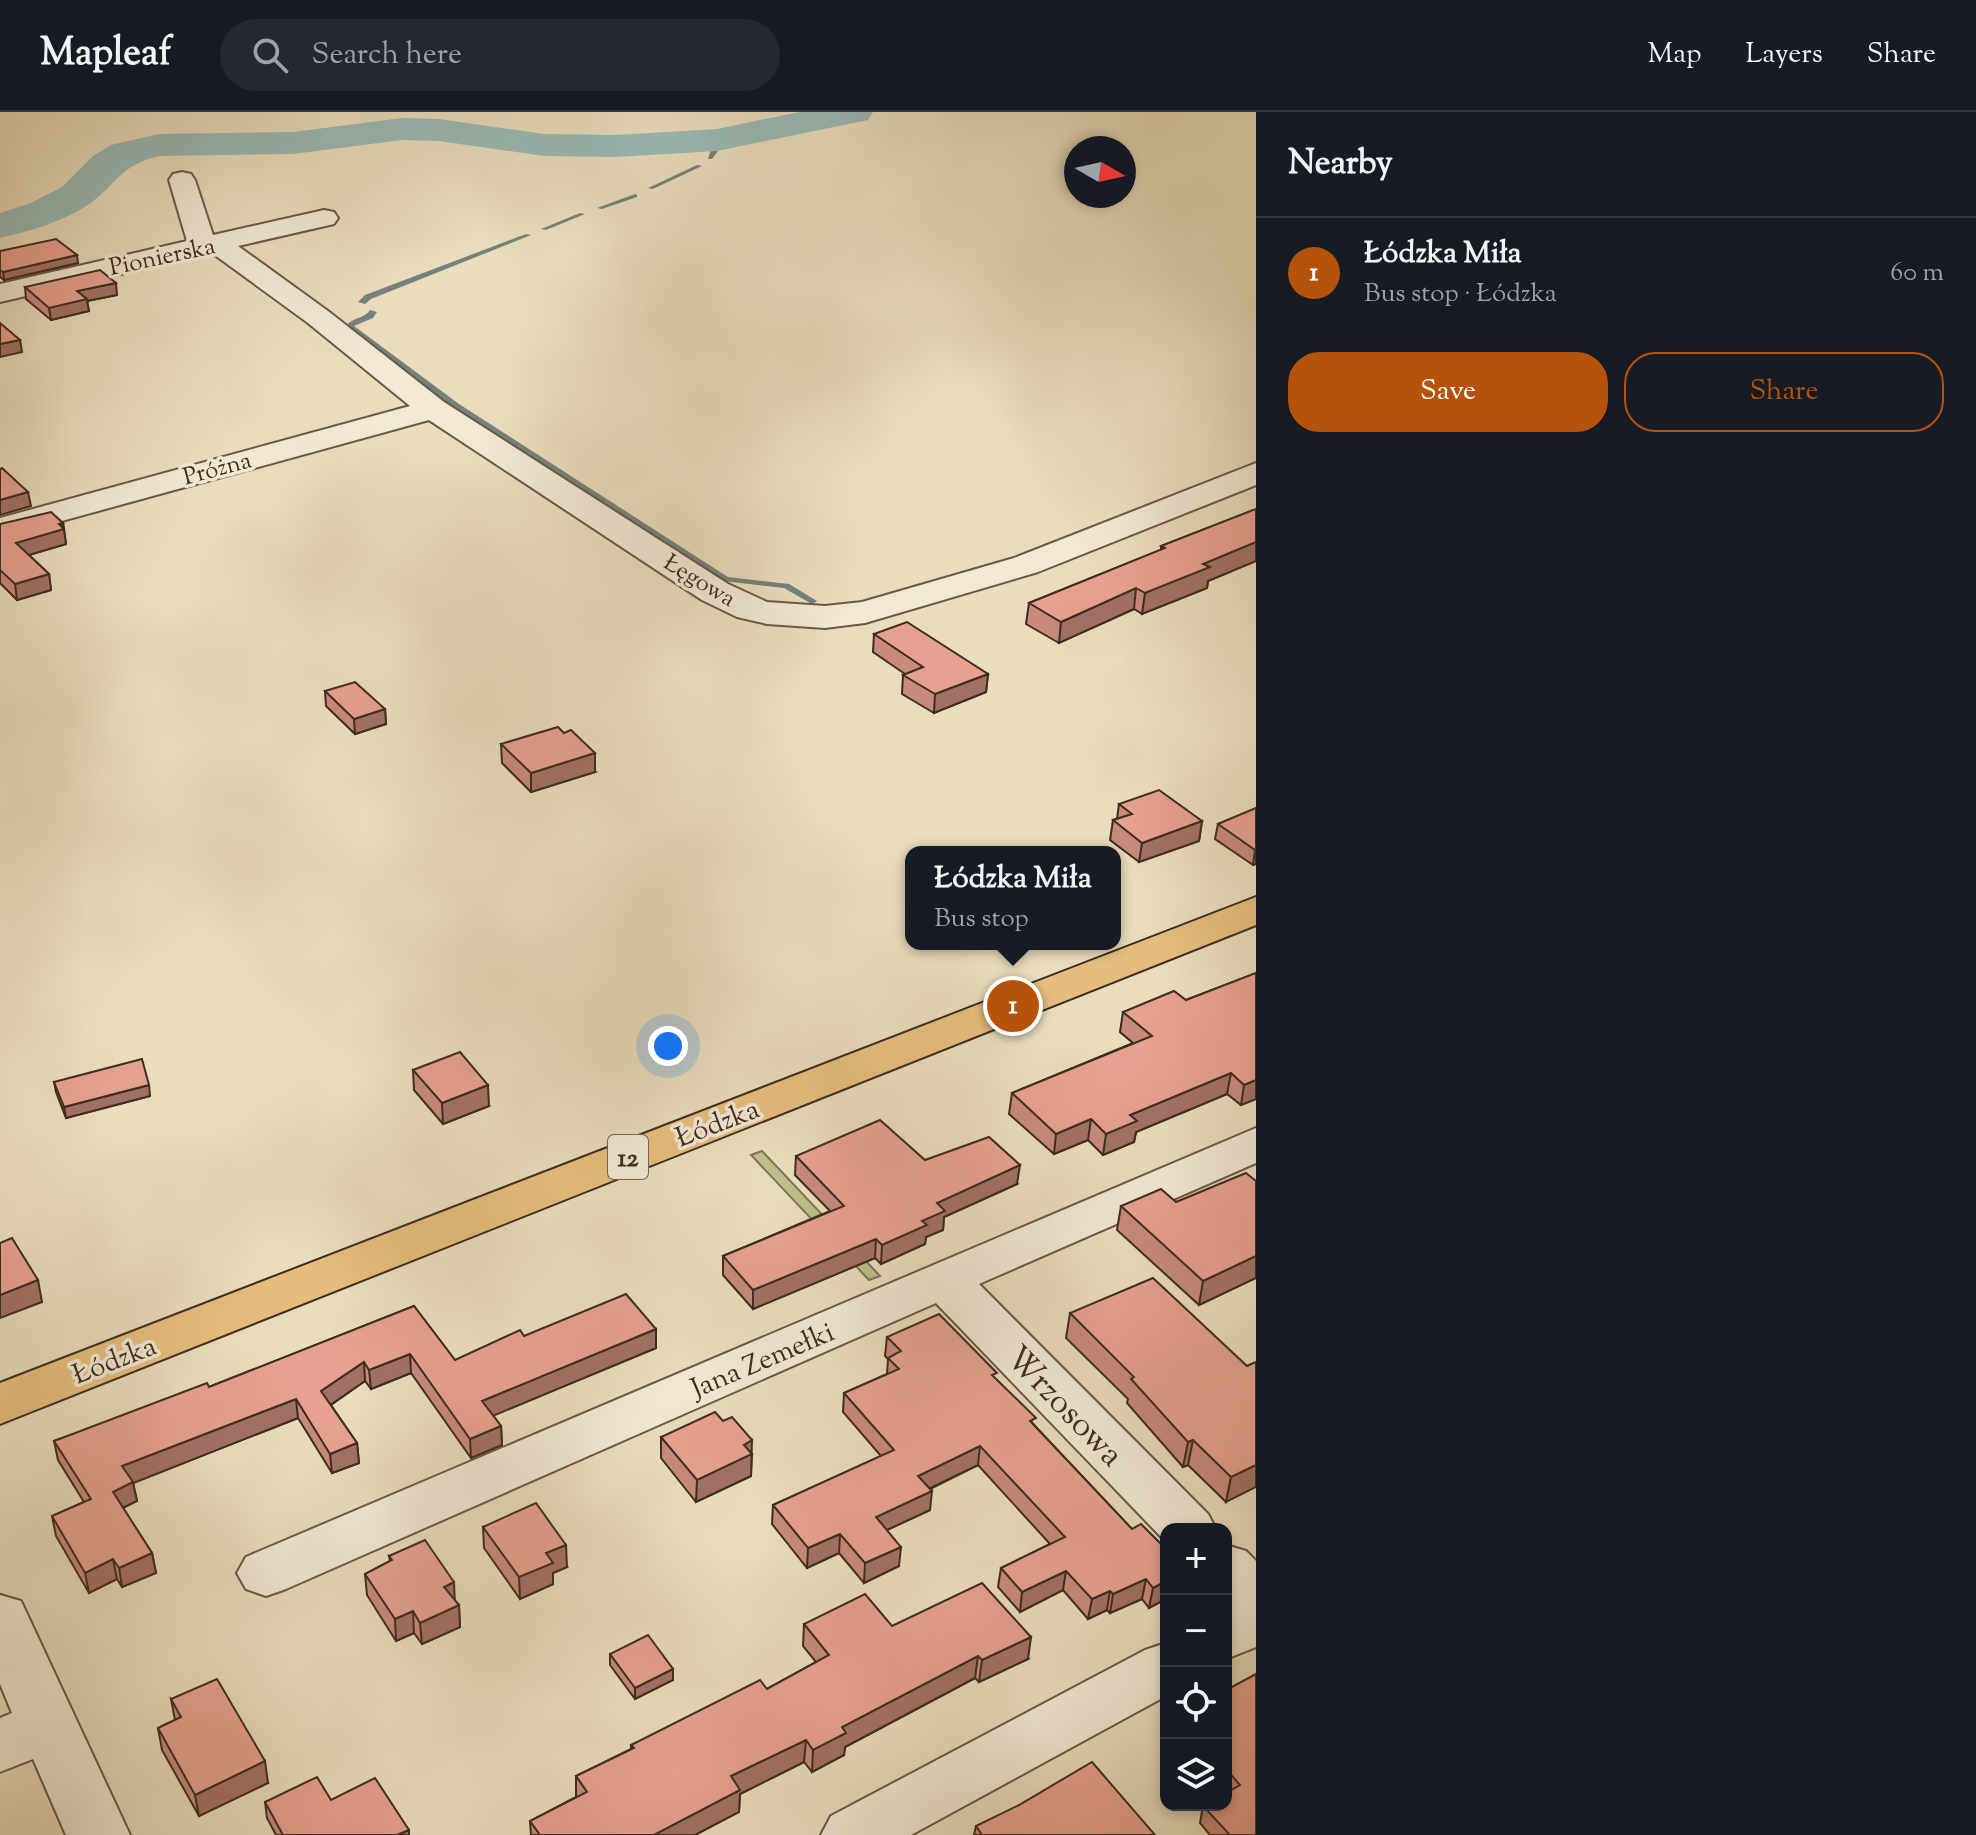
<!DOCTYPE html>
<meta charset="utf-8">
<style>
:root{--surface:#171b24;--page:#242831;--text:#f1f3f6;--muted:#9ea1a6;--line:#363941;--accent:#b45309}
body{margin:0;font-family:"Sorts Mill Goudy",serif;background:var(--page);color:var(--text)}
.controls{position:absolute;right:24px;bottom:24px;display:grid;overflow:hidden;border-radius:16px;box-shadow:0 4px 12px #0003}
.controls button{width:72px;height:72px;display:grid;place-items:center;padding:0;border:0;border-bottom:2px solid var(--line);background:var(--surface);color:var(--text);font:40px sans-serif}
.compass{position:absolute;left:1064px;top:24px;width:72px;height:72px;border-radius:50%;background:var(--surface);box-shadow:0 4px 12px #0003;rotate:99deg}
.you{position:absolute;left:668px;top:934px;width:28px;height:28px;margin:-20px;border:6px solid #fff;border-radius:50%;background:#1a73e8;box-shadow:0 0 0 12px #1a73e833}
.badge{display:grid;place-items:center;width:52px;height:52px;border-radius:50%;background:var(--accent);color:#fff;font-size:26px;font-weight:700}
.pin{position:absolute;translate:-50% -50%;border:4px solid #fff;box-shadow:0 2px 8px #0006}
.popup{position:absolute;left:905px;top:734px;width:216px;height:104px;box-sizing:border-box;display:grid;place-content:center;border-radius:16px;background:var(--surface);filter:drop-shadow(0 2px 6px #0005);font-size:26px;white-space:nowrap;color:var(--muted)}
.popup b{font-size:30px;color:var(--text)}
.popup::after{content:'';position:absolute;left:50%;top:100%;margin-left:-16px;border:16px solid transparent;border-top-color:var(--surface)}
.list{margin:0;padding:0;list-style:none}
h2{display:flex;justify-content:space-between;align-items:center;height:104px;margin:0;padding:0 32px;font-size:34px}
h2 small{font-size:26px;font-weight:400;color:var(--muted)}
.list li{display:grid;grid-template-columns:52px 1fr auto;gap:24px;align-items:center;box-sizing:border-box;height:112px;padding:0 32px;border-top:2px solid var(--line)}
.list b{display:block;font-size:30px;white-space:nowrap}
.list p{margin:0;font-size:26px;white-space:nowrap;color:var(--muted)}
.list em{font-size:26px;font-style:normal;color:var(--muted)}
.actions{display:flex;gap:16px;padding:24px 32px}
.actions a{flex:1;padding:18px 0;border:2px solid var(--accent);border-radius:32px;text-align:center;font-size:28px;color:var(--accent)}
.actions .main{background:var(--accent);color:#fff}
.icon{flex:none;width:44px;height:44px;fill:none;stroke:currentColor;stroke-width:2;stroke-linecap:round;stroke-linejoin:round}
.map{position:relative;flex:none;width:1256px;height:1723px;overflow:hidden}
header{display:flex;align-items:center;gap:48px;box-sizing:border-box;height:112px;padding:0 40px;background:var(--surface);border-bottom:2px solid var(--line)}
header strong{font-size:38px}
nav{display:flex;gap:44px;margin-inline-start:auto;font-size:28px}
.search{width:560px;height:72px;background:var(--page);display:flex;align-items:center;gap:20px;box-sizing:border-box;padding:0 28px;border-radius:44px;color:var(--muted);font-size:30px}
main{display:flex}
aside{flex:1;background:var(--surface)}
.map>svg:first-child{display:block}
.green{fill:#bfbf8c;stroke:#7e7656;stroke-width:2}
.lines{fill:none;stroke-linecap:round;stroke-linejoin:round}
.stream{fill:#75827b;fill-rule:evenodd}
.river{fill:#99bbb7;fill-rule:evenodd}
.minor-casing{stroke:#695847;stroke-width:4}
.major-casing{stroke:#3e2c20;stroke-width:4}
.minor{fill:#f1e9d4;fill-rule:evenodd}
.major{fill:#e5be7e;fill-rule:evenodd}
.wall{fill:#c78a7c;stroke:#3e2c20;stroke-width:2}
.shaded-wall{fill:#a27165;stroke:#3e2c20;stroke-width:2}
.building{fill:#e7a190;stroke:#3e2c20;stroke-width:2}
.labels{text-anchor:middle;stroke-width:7;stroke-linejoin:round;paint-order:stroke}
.far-street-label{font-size:24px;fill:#3e2c20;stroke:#f1e9d4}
.shield{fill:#f1e9d4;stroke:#746556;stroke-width:2}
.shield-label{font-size:26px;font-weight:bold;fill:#3e2c20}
.street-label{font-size:28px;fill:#3e2c20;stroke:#f1e9d4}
.near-street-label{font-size:34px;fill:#3e2c20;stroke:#f1e9d4}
</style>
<header>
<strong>Mapleaf</strong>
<div class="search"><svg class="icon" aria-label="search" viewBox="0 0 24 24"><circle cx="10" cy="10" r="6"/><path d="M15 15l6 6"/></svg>Search here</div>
<nav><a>Map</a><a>Layers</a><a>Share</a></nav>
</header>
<main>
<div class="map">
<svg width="1256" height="1723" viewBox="0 0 1256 1723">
<rect width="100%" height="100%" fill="#eaddbd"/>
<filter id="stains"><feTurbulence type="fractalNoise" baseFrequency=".0025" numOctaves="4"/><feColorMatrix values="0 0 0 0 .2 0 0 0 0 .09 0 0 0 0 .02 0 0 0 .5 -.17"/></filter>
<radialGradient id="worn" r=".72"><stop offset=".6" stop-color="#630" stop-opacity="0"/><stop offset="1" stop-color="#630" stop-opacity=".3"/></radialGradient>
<!-- green -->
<polygon class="green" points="762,1039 880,1164 869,1168 751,1043"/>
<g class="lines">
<!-- stream -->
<g class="stream">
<polygon points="717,26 720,28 718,39 712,47 708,47 714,28"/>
<polygon points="697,53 702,54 653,77 648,76"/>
<polygon points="635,82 637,83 637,85 602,97 597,96"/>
<polygon points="580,101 585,102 546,118 541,117"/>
<polygon points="526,122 531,123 371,187 365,192 358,190 365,183"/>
<path d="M370,198L377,200L373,206L354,214L459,292L728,465L789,472L817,489L813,492L810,491L784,476L723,469L453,296L347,216L346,214C353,205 364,207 370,198Z"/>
</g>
<!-- river -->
<path class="river" d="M800,0H873L868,8L717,39L615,45L544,44L439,29L402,28L293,42L159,44C118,54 118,72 88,93C62,110 30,119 0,126V101L31,91L62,75L93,44L111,33L159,22L293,20L402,6L439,7L544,22L615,23L717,17Z"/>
<defs>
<g id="minor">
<polygon points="182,60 191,62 195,68 213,123 324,98 334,100 338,106 334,112 238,134 328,199 444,290 728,472 767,490 825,494 862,490 1014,446 1256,351 1256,373 1038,460 865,511 825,516 767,512 737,505 702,488 429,308 0,426 0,406 410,294 308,211 212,141 0,190 0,172 187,129 169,68 173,62"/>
<polygon points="1256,1016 1256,1051 979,1172 1208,1402 1216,1417 1166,1417 1166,1430 936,1191 286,1477 266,1484 246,1477 237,1461 246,1445"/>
<polygon points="1226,1433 1246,1439 1256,1449 1256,1535 1226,1547"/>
<polygon points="0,1483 21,1489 130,1723 66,1723 33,1647 0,1660 0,1606 12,1601 0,1572"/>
<polygon points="1166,1531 1166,1584 911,1723 821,1723 831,1704 1145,1538"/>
</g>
<polygon id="major" points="1256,785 1256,813 0,1312 0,1271"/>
</defs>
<!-- minor casing -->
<use href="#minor" class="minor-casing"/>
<!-- major casing -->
<use href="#major" class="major-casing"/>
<!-- minor -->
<use href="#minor" class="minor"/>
<!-- major -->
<use href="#major" class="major"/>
</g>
<!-- wall -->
<g class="wall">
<polygon points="0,139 78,151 4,168 0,165"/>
<polygon points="25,175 117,183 87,189 89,199 51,208 26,187"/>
<polygon points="1256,397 1256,449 1208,469 1207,476 1142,502 1134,497 1059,531 1026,512 1029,491 1161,438 1161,434"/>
<polygon points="63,411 66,432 29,443 49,462 51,478 17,488 0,471 0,412"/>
<polygon points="874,522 988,562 986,580 934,601 902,582 903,563 905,562 873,540"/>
<polygon points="325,579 385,597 386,612 355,622 326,594"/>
<polygon points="501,632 595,660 531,680 502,651"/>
<polygon points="1119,692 1202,709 1199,729 1139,750 1110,728 1113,708 1117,707"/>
<polygon points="1256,696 1256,752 1253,753 1215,727 1218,712"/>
<polygon points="1256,861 1256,987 1241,993 1227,982 1136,1020 1134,1030 1103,1043 1088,1028 1054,1042 1009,1002 1012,981 1133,931 1120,920 1123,900 1186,888"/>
<polygon points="413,958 489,994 443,1012 414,978"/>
<polygon points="54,970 150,984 66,1006 56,980"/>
<polygon points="796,1044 925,1048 1017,1072 944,1105 943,1118 926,1125 925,1132 881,1152 875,1146 753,1197 723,1163 723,1144 830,1099 795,1063"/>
<polygon points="1256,1069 1256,1166 1199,1193 1117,1118 1121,1094 1176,1090"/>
<polygon points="414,1194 455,1248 656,1217 656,1236 493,1303 501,1314 502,1333 471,1346 411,1261 371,1277 365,1269 331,1293 357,1331 359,1351 332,1361 298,1306 133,1371 137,1389 123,1396 152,1441 156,1461 122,1475 117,1467 89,1481 56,1424 52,1404 84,1390 58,1348 54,1329 209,1275"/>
<polygon points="1070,1201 1247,1254 1256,1250 1226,1390 1188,1353 1183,1355 1127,1291 1128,1287 1066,1226"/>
<polygon points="887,1225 996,1267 1035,1314 1132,1417 1166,1437 1166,1487 1149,1496 1142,1487 1110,1501 1107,1498 1088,1507 1063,1478 1020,1500 998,1475 1001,1456 1050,1432 978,1353 930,1377 930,1398 887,1418 899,1454 864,1471 839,1441 807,1456 772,1412 773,1393 881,1344 843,1300 844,1281 887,1262 888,1247 885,1244"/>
<polygon points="661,1325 752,1342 751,1364 696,1390 661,1346"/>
<polygon points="483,1415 567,1455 553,1461 553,1472 520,1487 484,1436"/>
<polygon points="389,1444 455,1489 459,1493 460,1515 422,1532 414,1521 396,1529 367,1483 365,1462 390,1449"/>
<polygon points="804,1512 892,1514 1028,1547 979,1570 975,1566 845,1635 844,1643 812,1660 804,1650 740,1682 739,1700 695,1723 531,1723 530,1709 576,1685 576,1664 631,1637 631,1633 767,1577 816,1550 803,1534"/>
<polygon points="610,1542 673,1557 673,1568 635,1587 610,1553"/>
<polygon points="1226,1578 1256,1723 1210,1723 1200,1711 1203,1694 1227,1680 1226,1679"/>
<polygon points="171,1587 268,1671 199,1704 162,1638 158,1616 175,1608"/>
<polygon points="331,1688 409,1723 276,1723 267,1706 265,1690"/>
<polygon points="976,1714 1155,1723 974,1723"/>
</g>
<!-- shaded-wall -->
<g class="shaded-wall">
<polygon points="77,143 78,151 4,168 3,160"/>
<polygon points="116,171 117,183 87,189 89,199 51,208 49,196 77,179"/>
<polygon points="20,228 22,240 0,245 0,232"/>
<polygon points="28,380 31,394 0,403 0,388"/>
<polygon points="63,411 66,432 19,446 16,431"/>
<polygon points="1256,430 1256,449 1208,469 1207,476 1142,502 1145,481 1203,452"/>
<polygon points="49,462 51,478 17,488 15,472"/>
<polygon points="1136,476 1134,497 1059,531 1061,510"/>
<polygon points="988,562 986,580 934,601 935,582"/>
<polygon points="385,597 386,612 355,622 354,607"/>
<polygon points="595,641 595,660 531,680 531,661"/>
<polygon points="1202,709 1199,729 1139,750 1142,731"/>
<polygon points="1256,737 1256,752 1253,753 1255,738"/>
<polygon points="1231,961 1227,982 1136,1020 1134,1030 1103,1043 1106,1022 1130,1003"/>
<polygon points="1256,968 1256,987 1241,993 1244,973"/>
<polygon points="149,973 150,984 66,1006 64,995"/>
<polygon points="488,973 489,994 443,1012 442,991"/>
<polygon points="1091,1007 1088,1028 1054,1042 1056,1022"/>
<polygon points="1020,1053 1017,1072 944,1105 943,1118 926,1125 925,1132 881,1152 882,1133 922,1109 937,1091"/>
<polygon points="876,1127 875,1146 753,1197 753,1178"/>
<polygon points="1256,1144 1256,1166 1199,1193 1203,1169"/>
<polygon points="38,1168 42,1190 0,1206 0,1183"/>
<polygon points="656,1217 656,1236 483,1308 482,1289"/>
<polygon points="410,1242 411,1261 371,1277 369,1258"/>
<polygon points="364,1250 365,1269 323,1298 321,1279"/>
<polygon points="296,1287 298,1306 133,1371 137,1389 116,1399 113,1380 122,1354"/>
<polygon points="501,1314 502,1333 471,1346 470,1327"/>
<polygon points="752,1328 751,1364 696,1390 697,1368 744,1333"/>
<polygon points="1193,1328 1188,1353 1183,1355 1188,1330"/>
<polygon points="357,1331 359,1351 332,1361 330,1342"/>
<polygon points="980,1334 978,1353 916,1383 918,1364"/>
<polygon points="1256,1353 1256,1375 1226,1390 1231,1365"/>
<polygon points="932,1379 930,1398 874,1424 876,1405"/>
<polygon points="840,1422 839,1441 807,1456 808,1436"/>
<polygon points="566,1433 567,1455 553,1461 553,1472 520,1487 519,1465 546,1441"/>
<polygon points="901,1435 899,1454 864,1471 865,1451"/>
<polygon points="152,1441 156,1461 122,1475 119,1456"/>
<polygon points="113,1447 117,1467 89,1481 85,1461"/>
<polygon points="1066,1459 1063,1478 1020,1500 1022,1480"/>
<polygon points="1146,1467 1142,1487 1110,1501 1113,1482"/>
<polygon points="1166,1469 1166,1487 1149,1496 1153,1476"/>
<polygon points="454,1470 455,1492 444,1475"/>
<polygon points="1110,1479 1107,1498 1088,1507 1092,1487"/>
<polygon points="459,1493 460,1515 422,1532 420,1511"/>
<polygon points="413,1499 414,1521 396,1529 395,1507"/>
<polygon points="1031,1525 1028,1547 979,1570 982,1548"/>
<polygon points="978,1544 975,1566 845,1635 844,1643 812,1660 813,1638 842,1615"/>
<polygon points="673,1557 673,1568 635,1587 635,1576"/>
<polygon points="806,1628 804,1650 740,1682 739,1700 695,1723 654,1723 731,1664"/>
<polygon points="265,1649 268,1671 199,1704 195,1683"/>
<polygon points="409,1718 409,1723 397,1723"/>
</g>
<!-- building -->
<g class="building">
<polygon points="56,127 77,143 3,160 0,158 0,139"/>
<polygon points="100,158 116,171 77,179 87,187 49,196 25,175"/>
<polygon points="0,211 20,228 0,232"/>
<polygon points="2,356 28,380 0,388 0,357"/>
<polygon points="1256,397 1256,430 1203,452 1210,455 1145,481 1136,476 1061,510 1029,491 1165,436 1161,434"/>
<polygon points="51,400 63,411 59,412 64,417 16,431 49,462 15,472 0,458 0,412"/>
<polygon points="907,510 988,562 935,582 903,563 923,555 874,522"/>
<polygon points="355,570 385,597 354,607 325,579"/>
<polygon points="558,615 564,621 571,618 595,641 531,661 501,632"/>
<polygon points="1159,678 1202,709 1142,731 1113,708 1132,702 1119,692"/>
<polygon points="1256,696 1256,737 1255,738 1218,712"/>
<polygon points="1256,861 1256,968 1244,973 1231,961 1130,1003 1137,1009 1106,1022 1091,1007 1056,1022 1012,981 1152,924 1123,900 1174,879 1186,888"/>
<polygon points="460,940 488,973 442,991 413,958"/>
<polygon points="142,947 149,973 64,995 54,970"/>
<polygon points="880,1008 925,1048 989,1025 1020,1053 937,1091 945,1099 922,1109 927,1113 882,1133 876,1127 753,1178 723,1144 844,1094 796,1044"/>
<polygon points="1246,1061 1256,1069 1256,1144 1203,1169 1121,1094 1161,1077 1176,1090"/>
<polygon points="12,1126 38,1168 0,1183 0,1131"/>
<polygon points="1153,1166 1247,1254 1256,1250 1256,1353 1231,1365 1193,1328 1188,1330 1131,1267 1134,1265 1070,1201"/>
<polygon points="626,1182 656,1217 482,1289 501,1314 470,1327 410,1242 369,1258 364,1250 321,1279 357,1331 330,1342 296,1287 122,1354 133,1370 113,1380 152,1441 119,1456 113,1447 85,1461 52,1404 91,1387 54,1329 207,1271 209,1275 414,1194 455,1248 520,1218 524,1224"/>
<polygon points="939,1202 997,1261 992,1263 1036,1306 1030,1309 1132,1417 1141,1412 1166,1437 1166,1469 1153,1476 1146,1467 1113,1482 1110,1479 1092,1487 1066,1459 1022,1480 1001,1456 1065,1425 980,1334 918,1364 932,1379 876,1405 901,1435 865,1451 840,1422 808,1436 773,1393 894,1338 844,1281 899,1257 888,1246 901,1239 887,1225"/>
<polygon points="715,1300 723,1309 732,1305 752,1328 744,1333 752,1342 697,1368 661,1325"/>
<polygon points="536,1391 566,1433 546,1441 553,1451 519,1465 483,1415"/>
<polygon points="425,1428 454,1470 444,1475 459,1493 420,1511 413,1499 395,1507 365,1462 392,1448 389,1444"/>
<polygon points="982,1471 1031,1525 982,1548 978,1544 842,1615 846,1621 813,1638 806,1628 731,1664 740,1678 654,1723 540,1723 530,1709 587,1680 576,1664 634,1636 631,1633 760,1568 767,1577 829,1543 804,1512 865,1482 892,1514"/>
<polygon points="648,1523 673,1557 635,1576 610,1542"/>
<polygon points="1256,1562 1256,1723 1230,1723 1203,1694 1226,1693 1226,1681 1240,1673 1226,1657 1226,1578"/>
<polygon points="217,1567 265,1649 195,1683 158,1616 181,1605 171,1587"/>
<polygon points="1092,1650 1155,1723 982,1723 976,1714 1019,1693"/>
<polygon points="317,1665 331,1688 375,1666 409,1718 397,1723 283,1723 265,1690"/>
</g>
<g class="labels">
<!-- far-street labels -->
<g class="far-street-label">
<text transform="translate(162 144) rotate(-12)" y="8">Pionierska</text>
<text transform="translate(217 356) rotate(-15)" y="8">Próżna</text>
<text transform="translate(700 468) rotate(31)" y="8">Łęgowa</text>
</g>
<!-- shield labels -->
<rect class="shield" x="608" y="1023" width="40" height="44" rx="6"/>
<g class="shield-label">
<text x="628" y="1054">12</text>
</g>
<!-- street labels -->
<g class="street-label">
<text transform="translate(717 1010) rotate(-21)" y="10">Łódzka</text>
<text transform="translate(114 1247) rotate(-21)" y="10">Łódzka</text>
<text transform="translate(762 1247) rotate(-23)" y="10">Jana Zemełki</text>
</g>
<!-- near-street labels -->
<g class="near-street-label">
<text transform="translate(1066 1293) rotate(46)" y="12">Wrzosowa</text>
</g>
</g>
<rect width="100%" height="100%" filter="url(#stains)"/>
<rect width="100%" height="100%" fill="url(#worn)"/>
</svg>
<div class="controls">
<button>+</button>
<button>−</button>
<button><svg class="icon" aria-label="locate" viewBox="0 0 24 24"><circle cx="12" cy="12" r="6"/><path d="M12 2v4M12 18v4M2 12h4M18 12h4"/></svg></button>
<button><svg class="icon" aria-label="layers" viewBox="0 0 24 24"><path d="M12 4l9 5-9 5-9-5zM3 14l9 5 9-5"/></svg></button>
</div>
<svg class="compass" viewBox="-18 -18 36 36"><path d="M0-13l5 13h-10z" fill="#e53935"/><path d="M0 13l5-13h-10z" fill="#9ea1a6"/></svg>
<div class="you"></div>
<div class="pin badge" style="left:1013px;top:894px">1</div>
<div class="popup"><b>Łódzka Miła</b>Bus stop</div>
</div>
<aside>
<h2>Nearby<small></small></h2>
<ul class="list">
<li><span class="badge">1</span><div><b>Łódzka Miła</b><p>Bus stop · Łódzka</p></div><em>60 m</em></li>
</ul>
<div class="actions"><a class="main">Save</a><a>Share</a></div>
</aside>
</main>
